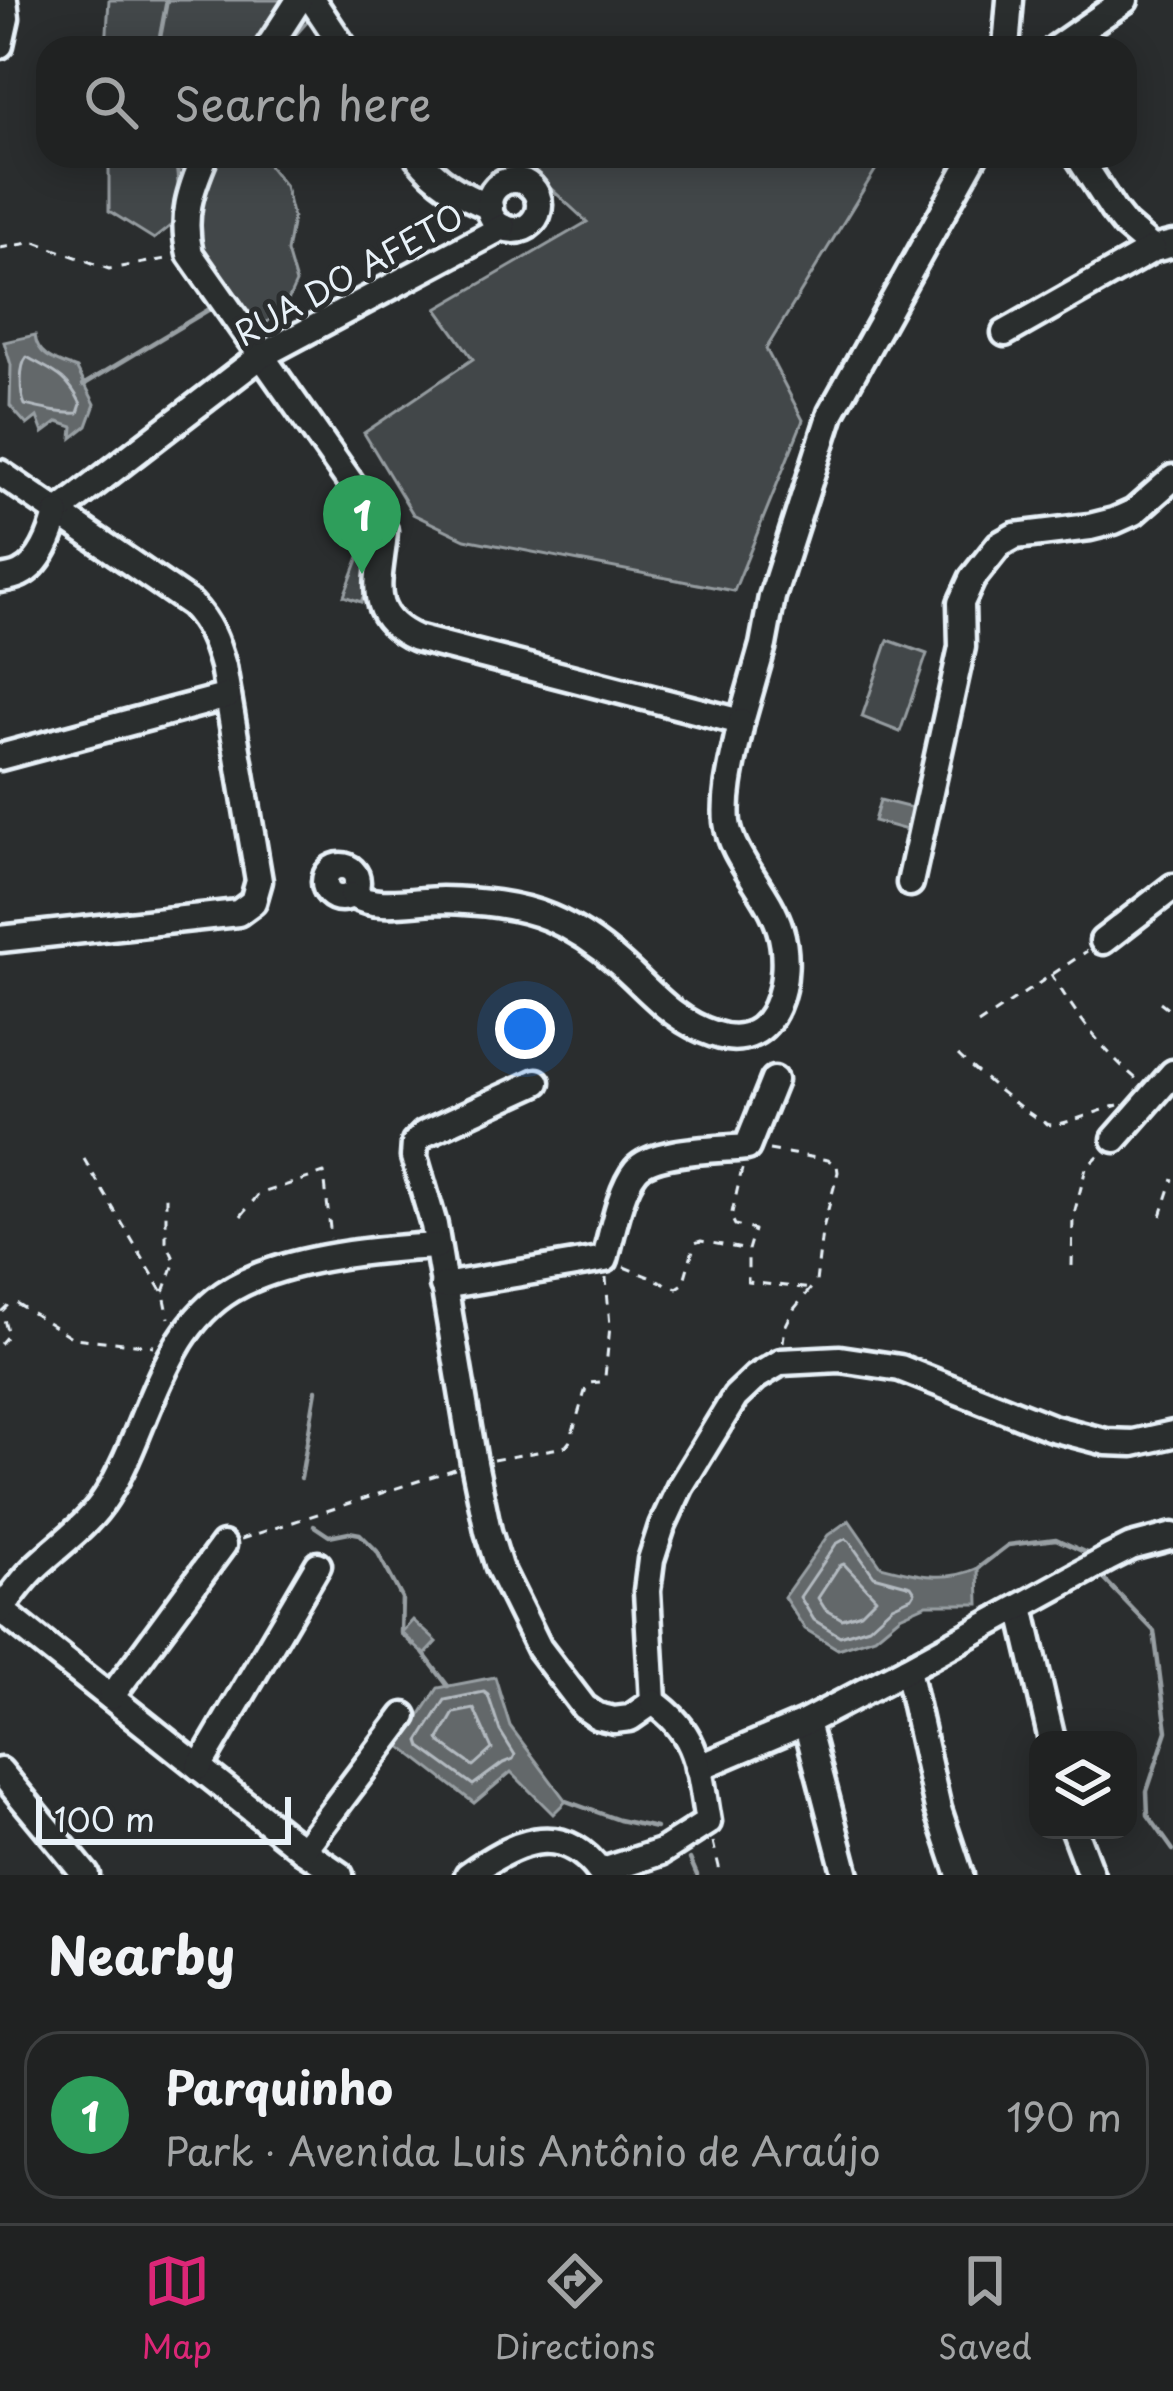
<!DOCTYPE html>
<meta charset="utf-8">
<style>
:root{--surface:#202222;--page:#282a2a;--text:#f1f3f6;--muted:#a2a4a5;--line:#3d3f40;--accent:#db2777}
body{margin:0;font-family:"Playpen Sans",sans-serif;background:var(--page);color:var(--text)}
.controls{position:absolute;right:36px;bottom:36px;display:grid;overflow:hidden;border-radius:24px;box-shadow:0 6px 30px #0003}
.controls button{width:108px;height:108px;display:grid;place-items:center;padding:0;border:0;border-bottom:3px solid var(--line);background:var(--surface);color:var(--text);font:60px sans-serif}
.scale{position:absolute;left:36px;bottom:30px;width:255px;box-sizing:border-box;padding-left:12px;border:6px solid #e8f1f8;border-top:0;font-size:33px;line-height:42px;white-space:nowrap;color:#e8f1f8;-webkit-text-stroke:9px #2a2d2e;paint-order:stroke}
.you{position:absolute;left:525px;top:1029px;width:42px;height:42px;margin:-30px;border:9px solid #fff;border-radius:50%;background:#1a73e8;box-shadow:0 0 0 18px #1a73e833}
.badge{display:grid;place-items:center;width:78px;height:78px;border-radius:50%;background:var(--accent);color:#fff;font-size:39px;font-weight:700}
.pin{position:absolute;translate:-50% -99px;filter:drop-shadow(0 3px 6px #0008)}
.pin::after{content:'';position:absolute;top:63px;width:42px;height:36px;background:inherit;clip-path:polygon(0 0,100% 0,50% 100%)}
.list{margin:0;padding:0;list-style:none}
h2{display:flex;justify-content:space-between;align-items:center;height:156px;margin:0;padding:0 48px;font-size:51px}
h2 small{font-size:39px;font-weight:400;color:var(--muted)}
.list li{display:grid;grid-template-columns:78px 1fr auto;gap:36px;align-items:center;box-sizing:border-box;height:168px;margin:0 24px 24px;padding:0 24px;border:3px solid var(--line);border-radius:36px}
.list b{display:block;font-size:45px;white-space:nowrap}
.list p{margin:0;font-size:39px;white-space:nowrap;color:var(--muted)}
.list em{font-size:39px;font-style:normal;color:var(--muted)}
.icon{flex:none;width:66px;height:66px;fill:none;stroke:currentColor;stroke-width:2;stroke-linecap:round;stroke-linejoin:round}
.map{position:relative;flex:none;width:1173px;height:1875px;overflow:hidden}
.search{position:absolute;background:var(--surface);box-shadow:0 6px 30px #0003;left:36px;right:36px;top:36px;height:132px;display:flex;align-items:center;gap:30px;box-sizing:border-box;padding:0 42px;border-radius:36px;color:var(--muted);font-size:45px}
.sheet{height:348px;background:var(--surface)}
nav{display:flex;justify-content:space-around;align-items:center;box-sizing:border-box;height:168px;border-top:3px solid var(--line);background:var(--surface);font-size:33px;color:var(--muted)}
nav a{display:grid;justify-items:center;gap:6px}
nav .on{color:var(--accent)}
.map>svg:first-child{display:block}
.green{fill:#424648;stroke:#959ca0;stroke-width:3}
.water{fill:#63686b;stroke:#989fa3;stroke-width:3}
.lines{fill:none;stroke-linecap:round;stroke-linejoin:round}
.shore{stroke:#b3bac0;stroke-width:3}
.stream{stroke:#989fa3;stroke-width:4.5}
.minor-casing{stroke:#e8f1f8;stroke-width:33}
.path{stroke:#e8f1f8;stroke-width:3;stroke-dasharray:9 9;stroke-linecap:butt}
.minor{stroke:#2a2d2e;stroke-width:24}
.labels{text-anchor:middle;stroke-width:10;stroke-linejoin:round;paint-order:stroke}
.street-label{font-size:33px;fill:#e8f1f8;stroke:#2a2d2e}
</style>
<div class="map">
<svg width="1173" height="1875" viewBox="0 0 1173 1875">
<rect width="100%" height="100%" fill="#2a2d2e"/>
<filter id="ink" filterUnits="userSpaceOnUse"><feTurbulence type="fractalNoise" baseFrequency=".00833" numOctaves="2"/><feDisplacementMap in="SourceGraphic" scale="24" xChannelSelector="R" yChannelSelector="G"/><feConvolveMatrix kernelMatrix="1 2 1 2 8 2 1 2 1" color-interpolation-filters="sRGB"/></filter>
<g filter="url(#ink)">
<!-- green -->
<g class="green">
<polygon points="109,0 327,0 284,48 106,48"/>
<polygon points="109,156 261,156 285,186 293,218 287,252 296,283 286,305 255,333 173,224 154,239 109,211"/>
<polygon points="516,156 884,156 766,349 803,420 734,591 465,539 413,514 364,433 473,359 437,309 587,222"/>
<polygon points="364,544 381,551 361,602 344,596"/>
<polygon points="888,640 927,654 900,732 862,717"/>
</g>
<!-- water -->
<g class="water">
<path d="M35,335C37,357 59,362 77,369L95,404L87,426L72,438L73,427L58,422L43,433L37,417L27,425L10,406L11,365L4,342Z"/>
<polygon points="880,800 916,809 910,831 874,821"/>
<path d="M849,1520L881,1566C916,1575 945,1583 978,1568L979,1604H927L900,1616L875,1637L838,1649L805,1629L784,1597L828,1535Z"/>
<polygon points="413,1620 437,1642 425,1655 401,1633"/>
<polygon points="495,1677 510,1726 566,1801 553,1814 511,1772 474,1803 400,1746 438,1688"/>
</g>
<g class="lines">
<!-- shore -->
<g class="shore">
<path d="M27,357C53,372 66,374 81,404L78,413C60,414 42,409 25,405C20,394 19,366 27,357Z"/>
<polygon points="845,1539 849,1541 874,1576 911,1586 915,1592 912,1597 892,1606 869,1627 840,1636 814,1620 800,1597 836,1544"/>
<polygon points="844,1564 876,1598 861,1613 842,1619 825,1609 818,1598 839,1566"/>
<polygon points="484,1692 488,1695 500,1731 515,1755 513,1759 503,1763 473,1785 421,1747 419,1741 445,1700"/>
<polygon points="474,1709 492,1749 473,1766 441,1743 439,1739 454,1713"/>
</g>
<!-- stream -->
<g class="stream">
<polyline points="158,48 167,0"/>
<polyline points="176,156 179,186"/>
<polyline points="83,385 213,307 211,303"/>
<polyline points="301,1478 316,1390"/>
<polyline points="314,1526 329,1536 349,1532 360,1534 377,1551 402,1598 401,1633 414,1645"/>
<polyline points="978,1568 1008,1545 1056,1539 1093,1556"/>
<polyline points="1104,1579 1154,1631 1167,1731 1147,1791 1148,1815 1173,1850"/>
<polyline points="423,1653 448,1686"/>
<polyline points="566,1801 619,1820 656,1828"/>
<polyline points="690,1859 697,1875"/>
</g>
<defs>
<g id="minor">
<polyline points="312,0 344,48"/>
<polyline points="0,45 6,18 4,0"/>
<polyline points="268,48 299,0"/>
<polyline points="1006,48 1010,0"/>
<polyline points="1056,48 1125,0"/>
<path d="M205,156C190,191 181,217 190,254L384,530C381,579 362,614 416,638L741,722L763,645L772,597L831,413L974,156"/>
<path d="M417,156C437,182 460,195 490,207"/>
<polyline points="1078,156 1113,210 1125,225 1153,249 1173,244"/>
<circle cx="514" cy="205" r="25"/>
<polyline points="1005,333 1153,249"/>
<path d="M0,473L191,604C209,623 216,641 223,666L259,881L253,902L238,913L0,939"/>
<polyline points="57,513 261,356 503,227"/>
<path d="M0,579C7,578 14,577 20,574C41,564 52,534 57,513"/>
<polyline points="0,757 228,696"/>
<circle cx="341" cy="882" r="16"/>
<polyline points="910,883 962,647 961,603 972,579 999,545 1015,536 1090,527 1114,521 1134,512 1173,478"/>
<path d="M352,895C377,910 414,900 442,900C478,901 517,904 550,918C576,929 599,945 619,963C650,990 673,1021 714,1034C778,1056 794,974 780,929C769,892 731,857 727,822C724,790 735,754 741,722"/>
<polyline points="1103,941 1173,887"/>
<polyline points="537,1082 424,1134 415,1143 414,1157 434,1225 474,1463 488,1531 499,1567 539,1648 584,1707 597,1716 614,1720 630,1718 653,1702"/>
<polyline points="1115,1139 1173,1073"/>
<path d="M443,1286L605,1259C612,1234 620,1189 636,1170C653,1149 720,1150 747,1147L774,1080"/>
<polyline points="1021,1607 1052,1740"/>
<polyline points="1,1610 303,1850 340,1875"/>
<path d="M0,1611C12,1594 25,1576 41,1562C64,1541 89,1524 106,1497C135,1451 148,1395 176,1348C187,1328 205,1307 224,1294C277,1258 375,1249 437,1246"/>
<polyline points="907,1669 938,1809 960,1875"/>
<polyline points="111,1697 223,1545"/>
<polyline points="653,1702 647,1591 651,1560 662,1526 680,1487 735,1397 756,1377 781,1362 840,1359 900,1368 1052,1428 1106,1442 1133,1443 1173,1434"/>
<polyline points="806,1722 846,1875"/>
<polyline points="199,1767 318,1565"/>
<polyline points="698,1768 806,1722 907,1669 1109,1558 1131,1547 1173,1536"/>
<polyline points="0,1771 86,1875"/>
<polyline points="1074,1830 1091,1875"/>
<polyline points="303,1850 404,1716"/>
<path d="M468,1875C512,1844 560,1818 600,1872L661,1852L708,1822C699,1771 700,1734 653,1702"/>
</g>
</defs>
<!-- minor casing -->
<use href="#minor" class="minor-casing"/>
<!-- path -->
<g class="path">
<polyline points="0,248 35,242 109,269 172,258"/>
<path d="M1051,974C1075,1013 1103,1052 1139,1081"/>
<polyline points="1160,1002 1173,1012"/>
<polyline points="978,1024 1087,951"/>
<path d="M958,1055C970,1067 1039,1126 1052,1125C1067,1124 1101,1110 1118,1105"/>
<polyline points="769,1150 828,1160 837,1165 838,1172 822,1232 816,1282 794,1309 785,1327 783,1342"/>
<polyline points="84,1159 164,1294 169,1318"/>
<polyline points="742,1169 731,1217 735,1225 754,1230 748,1250 748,1282 813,1289"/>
<polyline points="241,1216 259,1194 324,1173 331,1238"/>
<polyline points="1161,1216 1173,1179"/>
<polyline points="1072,1266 1073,1218 1086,1168 1101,1153"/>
<polyline points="624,1267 677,1288 683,1284 695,1243 701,1241 748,1250"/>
<polyline points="164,1292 175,1261 166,1241 166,1190"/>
<polyline points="0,1344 8,1335 2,1311 8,1305 16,1303 73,1338 154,1346"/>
<polyline points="493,1460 559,1448 566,1446 570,1441 586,1388 589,1383 601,1382 605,1377 610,1326 606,1278"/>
<polyline points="241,1539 455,1469"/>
<polyline points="713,1842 721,1875"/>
</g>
<!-- minor -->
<use href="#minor" class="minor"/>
</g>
</g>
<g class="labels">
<!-- street labels -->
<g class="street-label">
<text transform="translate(349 275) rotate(-29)" y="12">RUA DO AFETO</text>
</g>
</g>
</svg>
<div class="controls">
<button><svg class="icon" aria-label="layers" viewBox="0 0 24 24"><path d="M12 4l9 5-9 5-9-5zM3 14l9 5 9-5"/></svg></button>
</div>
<div class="scale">100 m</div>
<div class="you"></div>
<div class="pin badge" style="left:362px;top:574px;background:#2e9e5b">1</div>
<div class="search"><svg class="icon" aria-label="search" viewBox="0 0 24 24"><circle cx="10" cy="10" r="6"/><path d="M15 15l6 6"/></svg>Search here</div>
</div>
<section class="sheet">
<h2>Nearby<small></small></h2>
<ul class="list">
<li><span class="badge" style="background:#2e9e5b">1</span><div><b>Parquinho</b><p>Park · Avenida Luis Antônio de Araújo</p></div><em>190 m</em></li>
</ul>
</section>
<nav>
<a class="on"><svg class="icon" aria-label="map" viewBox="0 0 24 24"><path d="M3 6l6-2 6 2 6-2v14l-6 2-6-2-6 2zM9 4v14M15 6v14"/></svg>Map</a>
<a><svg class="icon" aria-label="directions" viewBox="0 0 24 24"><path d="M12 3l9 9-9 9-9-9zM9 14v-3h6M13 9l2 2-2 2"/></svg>Directions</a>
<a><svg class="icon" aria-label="saved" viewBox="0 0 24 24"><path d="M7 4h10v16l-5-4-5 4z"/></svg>Saved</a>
</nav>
